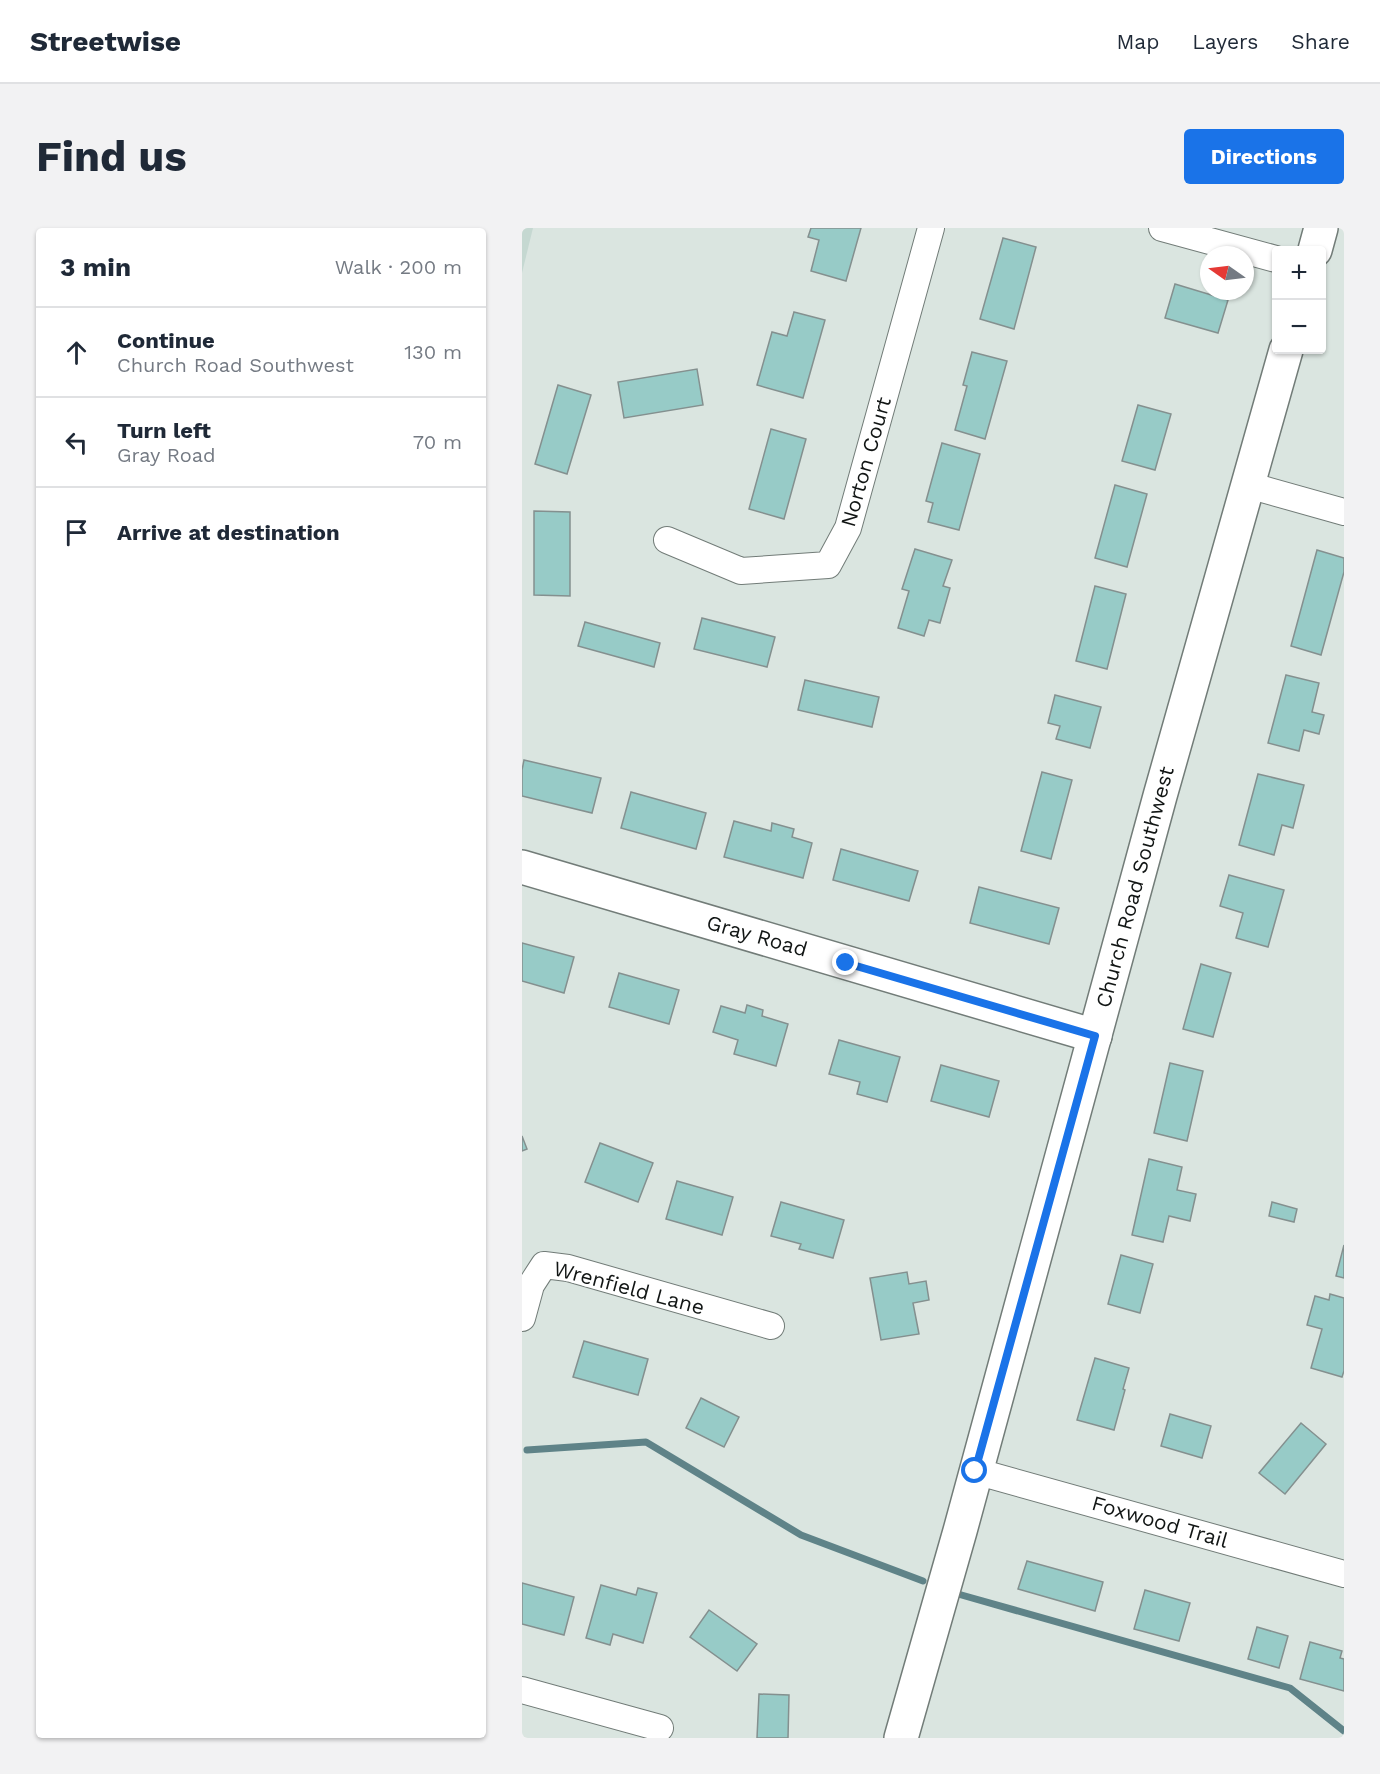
<!DOCTYPE html>
<meta charset="utf-8">
<style>
:root{--surface:#fff;--page:#f2f2f3;--text:#1f2937;--muted:#747a83;--line:#e0e1e3;--accent:#1a73e8}
body{margin:0;font-family:"Work Sans",sans-serif;background:var(--page);color:var(--text)}
.controls{position:absolute;right:18px;top:18px;display:grid;overflow:hidden;border-radius:6px;box-shadow:0 2px 4px #0004}
.controls button{width:54px;height:54px;display:grid;place-items:center;padding:0;border:0;border-bottom:2px solid var(--line);background:var(--surface);color:var(--text);font:30px sans-serif}
.compass{position:absolute;left:678px;top:18px;width:54px;height:54px;border-radius:50%;background:var(--surface);box-shadow:0 2px 4px #0004;rotate:284deg}
.stop{position:absolute;width:18px;height:18px;margin:-14px;border:4px solid #1a73e8;border-radius:50%;background:#fff}
.stop.end{background:#1a73e8;border-color:#fff;box-shadow:0 2px 6px #0008}
.list{margin:0;padding:0;list-style:none}
h2{display:flex;justify-content:space-between;align-items:center;height:78px;margin:0;padding:0 24px;font-size:26px}
h2 small{font-size:20px;font-weight:400;color:var(--muted)}
.list li{display:grid;grid-template-columns:39px 1fr auto;gap:18px;align-items:center;box-sizing:border-box;height:90px;padding:0 24px;border-top:2px solid var(--line)}
.list b{display:block;font-size:22px;white-space:nowrap}
.list p{margin:0;font-size:20px;white-space:nowrap;color:var(--muted)}
.list em{font-size:20px;font-style:normal;color:var(--muted)}
.icon{flex:none;width:33px;height:33px;fill:none;stroke:currentColor;stroke-width:2;stroke-linecap:round;stroke-linejoin:round}
.map{position:relative;flex:none;width:822px;height:1510px;overflow:hidden;border-radius:6px}
header{display:flex;align-items:center;gap:36px;box-sizing:border-box;height:84px;padding:0 30px;background:var(--surface);border-bottom:2px solid var(--line)}
header strong{font-size:28px}
nav{display:flex;gap:33px;margin-inline-start:auto;font-size:21px}
.intro{display:flex;align-items:center;justify-content:space-between;box-sizing:border-box;height:144px;padding:0 36px}
h1{margin:0;font-size:42px}
.button{padding:15px 27px;border-radius:6px;background:var(--accent);color:#fff;font-size:21px;font-weight:700}
main{display:flex;gap:36px;padding:0 36px}
aside{flex:1;background:var(--surface);border-radius:6px;box-shadow:0 2px 4px #0004}
.map>svg:first-child{display:block}
.built{fill:#c5d8d1}
.lines{fill:none;stroke-linecap:round;stroke-linejoin:round}
.stream{stroke:#5f8388;stroke-width:7}
.building{fill:#97cbc7;stroke:#84908f;stroke-width:1.5}
.street-casing{stroke:#727c78;stroke-width:28}
.secondary-casing{stroke:#727c78;stroke-width:36}
.street{stroke:#fff;stroke-width:26}
.secondary{stroke:#fff;stroke-width:33}
.route{stroke:#1a73e8;stroke-width:8}
.labels{text-anchor:middle;stroke-width:5;stroke-linejoin:round;paint-order:stroke}
.street-label{font-size:21px;fill:#111514;stroke:#fff}
</style>
<header>
<strong>Streetwise</strong>
<nav><a>Map</a><a>Layers</a><a>Share</a></nav>
</header>
<div class="intro"><h1>Find us</h1><a class="button">Directions</a></div>
<main>
<aside>
<h2>3 min<small>Walk · 200 m</small></h2>
<ul class="list">
<li><svg class="icon" aria-label="ahead" viewBox="0 0 24 24"><path d="M12 20V5M6 11l6-6 6 6"/></svg><div><b>Continue</b><p>Church Road Southwest</p></div><em>130 m</em></li>
<li><svg class="icon" aria-label="left" viewBox="0 0 24 24"><path d="M17 20v-9H6M10 6l-5 5 5 5"/></svg><div><b>Turn left</b><p>Gray Road</p></div><em>70 m</em></li>
<li><svg class="icon" aria-label="arrive" viewBox="0 0 24 24"><path d="M6 21V4h12l-3 4 3 4H6"/></svg><div><b>Arrive at destination</b></div></li>
</ul>
</aside>
<div class="map">
<svg width="822" height="1510" viewBox="0 0 822 1510">
<rect width="100%" height="100%" fill="#dae5e0"/>
<!-- built -->
<polygon class="built" points="0,0 11,0 0,45"/>
<g class="lines">
<!-- stream -->
<g class="stream">
<polyline points="5,1222 124,1214 279,1307 401,1353"/>
<polyline points="436,1366 768,1460 822,1503"/>
</g>
</g>
<!-- building -->
<g class="building">
<polygon points="289,0 339,0 324,53 289,43 297,12 286,9"/>
<polygon points="481,10 514,19 492,101 458,91"/>
<polygon points="653,56 706,72 696,105 643,90"/>
<polygon points="272,84 303,92 281,170 235,157 250,104 265,108"/>
<polygon points="450,124 485,133 463,211 433,202 445,158 441,157"/>
<polygon points="175,141 181,177 102,190 96,154"/>
<polygon points="36,157 69,167 45,246 13,236"/>
<polygon points="616,177 649,186 633,242 600,233"/>
<polygon points="249,201 284,211 262,291 227,281"/>
<polygon points="420,215 458,226 437,302 406,294 411,275 404,273"/>
<polygon points="593,257 625,266 605,339 573,330"/>
<polygon points="12,283 48,284 48,368 12,367"/>
<polygon points="393,321 430,332 421,358 428,360 418,395 407,392 402,408 376,400 387,363 380,361"/>
<polygon points="795,322 822,330 822,344 799,427 769,418"/>
<polygon points="573,358 604,366 585,441 554,433"/>
<polygon points="180,390 253,409 245,439 172,421"/>
<polygon points="63,394 138,415 132,439 56,418"/>
<polygon points="764,447 797,455 790,484 802,487 797,506 782,502 777,523 746,515"/>
<polygon points="283,452 357,469 350,499 276,482"/>
<polygon points="533,467 579,479 568,520 534,511 538,498 526,495"/>
<polygon points="2,532 79,550 70,585 0,568 0,542"/>
<polygon points="520,544 550,552 529,631 499,623"/>
<polygon points="736,546 782,557 771,600 760,597 752,627 717,617"/>
<polygon points="109,564 184,585 174,621 99,600"/>
<polygon points="212,593 249,603 250,595 272,601 270,609 290,615 281,650 202,629"/>
<polygon points="319,621 396,643 387,673 311,652"/>
<polygon points="707,647 762,662 746,719 714,710 721,685 698,678"/>
<polygon points="457,659 537,680 527,716 448,695"/>
<polygon points="0,715 52,729 42,765 0,753"/>
<polygon points="679,736 709,745 691,809 661,801"/>
<polygon points="97,745 157,762 147,796 87,779"/>
<polygon points="225,777 241,782 240,788 266,796 254,838 212,826 216,812 191,804 199,778 223,785"/>
<polygon points="317,812 378,829 365,874 335,866 338,854 307,846"/>
<polygon points="648,835 681,843 665,913 632,905"/>
<polygon points="419,837 477,853 467,889 409,873"/>
<polygon points="0,908 5,921 0,923"/>
<polygon points="78,915 131,935 116,974 63,954"/>
<polygon points="627,931 660,939 655,962 674,966 668,993 647,988 641,1014 610,1007"/>
<polygon points="155,953 211,969 200,1007 144,991"/>
<polygon points="259,974 322,992 311,1030 277,1021 279,1016 249,1008"/>
<polygon points="750,974 775,981 772,994 747,988"/>
<polygon points="822,1017 822,1050 814,1048"/>
<polygon points="599,1027 631,1036 618,1085 586,1076"/>
<polygon points="385,1044 387,1056 404,1053 407,1072 391,1075 397,1106 359,1112 348,1050"/>
<polygon points="808,1066 822,1070 822,1143 820,1149 789,1140 800,1101 785,1097 793,1068 807,1072"/>
<polygon points="62,1113 126,1131 116,1167 51,1149"/>
<polygon points="573,1130 607,1140 601,1161 603,1162 592,1202 555,1192"/>
<polygon points="179,1170 217,1189 202,1219 164,1200"/>
<polygon points="648,1186 689,1198 680,1230 639,1218"/>
<polygon points="779,1195 804,1216 763,1266 737,1245"/>
<polygon points="505,1333 581,1354 573,1383 496,1361"/>
<polygon points="0,1355 52,1369 42,1407 0,1396"/>
<polygon points="79,1357 114,1367 116,1360 135,1365 121,1415 91,1406 88,1417 64,1410"/>
<polygon points="623,1362 668,1375 657,1413 612,1401"/>
<polygon points="187,1382 235,1416 215,1443 168,1409"/>
<polygon points="735,1399 766,1408 757,1440 726,1431"/>
<polygon points="788,1414 820,1423 818,1430 822,1431 822,1463 778,1451"/>
<polygon points="237,1466 267,1467 266,1510 235,1510"/>
</g>
<g class="lines">
<defs>
<g id="street">
<polyline points="640,0 754,31"/>
<polyline points="726,257 822,284"/>
<polyline points="145,312 219,343 306,337 326,300 409,0"/>
<polyline points="0,1090 9,1057 22,1037 46,1040 249,1098"/>
<polyline points="453,1243 822,1346"/>
<polyline points="0,1462 138,1500"/>
</g>
<g id="secondary">
<polyline points="793,22 799,0"/>
<polyline points="0,639 573,808"/>
<polyline points="379,1510 438,1303 638,568 764,122"/>
</g>
</defs>
<!-- street casing -->
<use href="#street" class="street-casing"/>
<!-- secondary casing -->
<use href="#secondary" class="secondary-casing"/>
<!-- street -->
<use href="#street" class="street"/>
<!-- secondary -->
<use href="#secondary" class="secondary"/>
</g>
<g class="lines">
<!-- route -->
<polyline class="route" points="324,735 573,808 453,1243"/>
</g>
<g class="labels">
<!-- street labels -->
<g class="street-label">
<text transform="translate(344 234) rotate(-74)" y="7">Norton Court</text>
<text transform="translate(613 659) rotate(-75)" y="7">Church Road Southwest</text>
<text transform="translate(235 708) rotate(16)" y="7">Gray Road</text>
<text transform="translate(107 1060) rotate(15)" y="7">Wrenfield Lane</text>
<text transform="translate(638 1294) rotate(16)" y="7">Foxwood Trail</text>
</g>
</g>
</svg>
<div class="controls">
<button>+</button>
<button>−</button>
</div>
<svg class="compass" viewBox="-18 -18 36 36"><path d="M0-13l5 13h-10z" fill="#e53935"/><path d="M0 13l5-13h-10z" fill="#747a83"/></svg>
<div class="stop" style="left:453px;top:1243px"></div>
<div class="stop end" style="left:324px;top:735px"></div>
</div>
</main>
